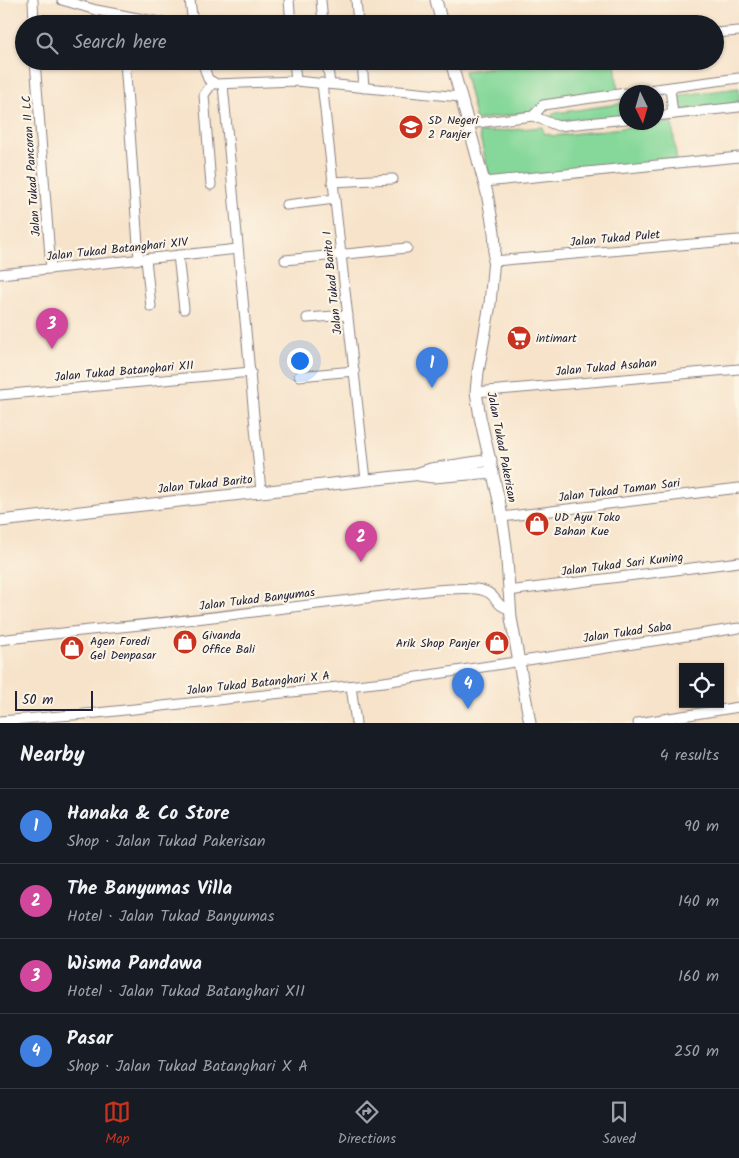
<!DOCTYPE html>
<meta charset="utf-8">
<style>
:root{--surface:#171b24;--page:#242831;--text:#f1f3f6;--muted:#9ea1a6;--line:#363941;--accent:#c8321e}
body{margin:0;font-family:Kalam,sans-serif;background:var(--page);color:var(--text)}
.controls{position:absolute;right:15px;bottom:15px;display:grid;overflow:hidden;border-radius:0px;box-shadow:0 1px 4px #0004}
.controls button{width:45px;height:45px;display:grid;place-items:center;padding:0;border:0;border-bottom:1px solid var(--line);background:var(--surface);color:var(--text);font:25px sans-serif}
.compass{position:absolute;left:619px;top:85px;width:45px;height:45px;border-radius:50%;background:var(--surface);box-shadow:0 1px 4px #0004;rotate:175deg}
.scale{position:absolute;left:15px;bottom:12px;width:78px;box-sizing:border-box;padding-left:5px;border:2px solid #22223b;border-top:0;font-size:14px;line-height:18px;white-space:nowrap;color:#22223b;-webkit-text-stroke:4px #fcf5e5;paint-order:stroke}
.you{position:absolute;left:299px;top:360px;width:18px;height:18px;margin:-12px;border:4px solid #fff;border-radius:50%;background:#1a73e8;box-shadow:0 0 0 8px #1a73e833}
.badge{display:grid;place-items:center;width:32px;height:32px;border-radius:50%;background:var(--accent);color:#fff;font-size:16px;font-weight:700}
.pin{position:absolute;translate:-50% -41px;filter:drop-shadow(0 1px 2px #0008)}
.pin::after{content:'';position:absolute;top:26px;width:18px;height:15px;background:inherit;clip-path:polygon(0 0,100% 0,50% 100%)}
.list{margin:0;padding:0;list-style:none}
h2{display:flex;justify-content:space-between;align-items:center;height:65px;margin:0;padding:0 20px;font-size:21px}
h2 small{font-size:16px;font-weight:400;color:var(--muted)}
.list li{display:grid;grid-template-columns:32px 1fr auto;gap:15px;align-items:center;box-sizing:border-box;height:75px;padding:0 20px;border-top:1px solid var(--line)}
.list b{display:block;font-size:19px;white-space:nowrap}
.list p{margin:0;font-size:16px;white-space:nowrap;color:var(--muted)}
.list em{font-size:16px;font-style:normal;color:var(--muted)}
.icon{flex:none;width:28px;height:28px;fill:none;stroke:currentColor;stroke-width:2;stroke-linecap:round;stroke-linejoin:round}
.map{position:relative;flex:none;width:739px;height:723px;overflow:hidden}
.search{position:absolute;background:var(--surface);box-shadow:0 1px 4px #0004;left:15px;right:15px;top:15px;height:55px;display:flex;align-items:center;gap:12px;box-sizing:border-box;padding:0 18px;border-radius:28px;color:var(--muted);font-size:19px}
.sheet{height:365px;background:var(--surface)}
nav{display:flex;justify-content:space-around;align-items:center;box-sizing:border-box;height:70px;border-top:1px solid var(--line);background:var(--surface);font-size:14px;color:var(--muted)}
nav a{display:grid;justify-items:center;gap:2px}
nav .on{color:var(--accent)}
.map>svg:first-child{display:block}
.green{fill:#86d89a;stroke:#547d6a}
.lines{fill:none;stroke-linecap:round;stroke-linejoin:round}
.minor-casing{stroke:#8c8282;stroke-width:11}
.tertiary-casing{stroke:#8c8282;stroke-width:13}
.minor{stroke:#fff;stroke-width:9}
.tertiary{stroke:#fff;stroke-width:11}
.labels{text-anchor:middle;stroke-width:4.5;stroke-linejoin:round;paint-order:stroke}
.poi-label{font-size:12px;fill:#22223b;stroke:#fcf5e5;text-anchor:start}
.street-label{font-size:12px;fill:#22223b;stroke:#fcf5e5}
</style>
<div class="map">
<svg width="739" height="723" viewBox="0 0 739 723">
<rect width="100%" height="100%" fill="#fcf5e5"/>
<filter id="ink" filterUnits="userSpaceOnUse"><feTurbulence type="fractalNoise" baseFrequency=".02" numOctaves="2"/><feDisplacementMap in="SourceGraphic" scale="10" xChannelSelector="R" yChannelSelector="G"/><feConvolveMatrix kernelMatrix="1 2 1 2 8 2 1 2 1" color-interpolation-filters="sRGB"/></filter>
<filter id="wash" filterUnits="userSpaceOnUse"><feTurbulence type="fractalNoise" baseFrequency=".0096" numOctaves="4" result="noise"/><feDisplacementMap in="SourceGraphic" scale="20" xChannelSelector="R" yChannelSelector="G"/><feGaussianBlur stdDeviation="1.12" result="paint"/><feColorMatrix in="noise" values="0 0 0 0 0 0 0 0 0 0 0 0 0 0 0 0 0 1.4 0 .05"/><feComposite in="paint" operator="in"/></filter>
<g filter="url(#wash)">
<rect width="100%" height="100%" fill="#f7e3ca"/>
<!-- green -->
<g class="green">
<polygon points="542,61 615,61 618,93 542,105 538,111 476,120 464,71"/>
<polygon points="739,88 739,104 678,110 677,99 683,95"/>
<polygon points="626,103 626,117 558,125 552,120 552,115 555,113"/>
<polygon points="672,122 677,164 491,182 479,133 542,127 544,133 554,136"/>
</g>
</g>
<g filter="url(#ink)">
<g class="lines">
<defs>
<g id="minor">
<polyline points="33,0 34,24"/>
<polyline points="62,0 96,10 169,24"/>
<polyline points="190,0 193,24"/>
<polyline points="289,0 291,24"/>
<polyline points="321,0 323,24"/>
<polyline points="356,0 358,24"/>
<polyline points="715,33 739,31"/>
<polyline points="35,61 51,269"/>
<polyline points="125,61 139,259"/>
<polyline points="202,61 208,79 216,84 296,81 460,97"/>
<polyline points="294,61 296,81"/>
<polyline points="327,61 330,84"/>
<polyline points="362,61 364,88"/>
<polyline points="451,63 472,61"/>
<polyline points="322,83 366,480"/>
<polyline points="223,85 261,491"/>
<polyline points="670,88 673,114"/>
<polyline points="633,92 739,78"/>
<polyline points="533,116 543,105 626,93"/>
<polyline points="656,116 739,107"/>
<polyline points="468,124 533,116 558,126 626,119"/>
<polyline points="332,182 393,179"/>
<polyline points="484,182 739,157"/>
<polyline points="211,185 204,95 213,82"/>
<polyline points="286,205 335,199"/>
<polyline points="178,255 184,309"/>
<polyline points="146,259 151,307"/>
<polyline points="285,260 407,248"/>
<polyline points="494,261 739,240"/>
<polyline points="0,274 238,249"/>
<polyline points="307,318 348,315"/>
<polyline points="299,376 354,371"/>
<polyline points="476,392 739,369"/>
<polyline points="0,395 251,372"/>
<polyline points="502,517 739,488"/>
<polyline points="508,591 739,562"/>
<path d="M0,640C92,629 184,622 276,609C320,604 364,598 408,593C430,591 454,587 476,589C500,592 492,606 510,609"/>
<polyline points="351,686 356,723"/>
<polyline points="0,721 97,713 384,682 739,628"/>
<polyline points="638,723 739,707"/>
</g>
<g id="tertiary">
<polyline points="436,0 442,24"/>
<polyline points="451,61 487,193 494,232 495,247 490,304 478,372 476,392 480,417 500,505 506,546 511,618 530,723"/>
<polyline points="418,475 433,477 493,472"/>
<polyline points="0,521 413,475 431,469 491,460"/>
</g>
</defs>
<!-- minor casing -->
<use href="#minor" class="minor-casing"/>
<!-- tertiary casing -->
<use href="#tertiary" class="tertiary-casing"/>
<!-- minor -->
<use href="#minor" class="minor"/>
<!-- tertiary -->
<use href="#tertiary" class="tertiary"/>
</g>
</g>
<!-- icons -->
<defs>
<symbol id="school-disc" viewBox="-11 -11 22 22"><circle r="9.5" fill="#c8321e" stroke="#fcf5e5"/><path d="M0-5L7-2L0 1L-7-2ZM-4 1L0 2.5L4 1V4Q0 6-4 4Z" fill="#fff"/></symbol>
<symbol id="supermarket-disc" viewBox="-11 -11 22 22"><circle r="9.5" fill="#c8321e" stroke="#fcf5e5"/><path d="M-6-5.5h2.5l.6 2H6L4.5 2H-2.5L-4.4-4H-6ZM-1.5 3.2a1.3 1.3 0 1 0 .1 0ZM3 3.2a1.3 1.3 0 1 0 .1 0Z" fill="#fff"/></symbol>
<symbol id="shop-disc" viewBox="-11 -11 22 22"><circle r="9.5" fill="#c8321e" stroke="#fcf5e5"/><path d="M-5-2.5h2.3a2.7 3.5 0 0 1 5.4 0H5L5.5 6h-11ZM-1.5-2.5h3a1.5 2.3 0 0 0-3 0Z" fill="#fff"/></symbol>
</defs>
<g fill-rule="evenodd">
<use href="#school-disc" x="397" y="113" width="28" height="28"/>
<use href="#supermarket-disc" x="505" y="324" width="28" height="28"/>
<use href="#shop-disc" x="523" y="510" width="28" height="28"/>
<use href="#shop-disc" x="171" y="628" width="28" height="28"/>
<use href="#shop-disc" x="483" y="629" width="28" height="28"/>
<use href="#shop-disc" x="58" y="634" width="28" height="28"/>
</g>
<g class="labels">
<!-- poi labels -->
<g class="poi-label">
<text x="428" y="124">SD Negeri<tspan x="428" dy="14">2 Panjer</tspan></text>
<text x="536" y="342">intimart</text>
<text x="554" y="521">UD Ayu Toko<tspan x="554" dy="14">Bahan Kue</tspan></text>
<text x="202" y="639">Givanda<tspan x="202" dy="14">Office Bali</tspan></text>
<text x="90" y="645">Agen Foredi<tspan x="90" dy="14">Gel Denpasar</tspan></text>
<text x="480" y="647" text-anchor="end">Arik Shop Panjer</text>
</g>
<!-- street labels -->
<g class="street-label">
<text transform="translate(31 166) rotate(-94)" y="4">Jalan Tukad Pancoran II LC</text>
<text transform="translate(615 238) rotate(-5)" y="4">Jalan Tukad Pulet</text>
<text transform="translate(117 249) rotate(-6)" y="4">Jalan Tukad Batanghari XIV</text>
<text transform="translate(332 283) rotate(-96)" y="4">Jalan Tukad Barito I</text>
<text transform="translate(606 367) rotate(-5)" y="4">Jalan Tukad Asahan</text>
<text transform="translate(124 371) rotate(-5)" y="4">Jalan Tukad Batanghari XII</text>
<text transform="translate(502 447) rotate(79)" y="4">Jalan Tukad Pakerisan</text>
<text transform="translate(205 484) rotate(-6)" y="4">Jalan Tukad Barito</text>
<text transform="translate(619 490) rotate(-7)" y="4">Jalan Tukad Taman Sari</text>
<text transform="translate(622 564) rotate(-7)" y="4">Jalan Tukad Sari Kuning</text>
<text transform="translate(257 599) rotate(-7)" y="4">Jalan Tukad Banyumas</text>
<text transform="translate(627 632) rotate(-8)" y="4">Jalan Tukad Saba</text>
<text transform="translate(258 683) rotate(-6)" y="4">Jalan Tukad Batanghari X A</text>
</g>
</g>
</svg>
<div class="controls">
<button><svg class="icon" aria-label="locate" viewBox="0 0 24 24"><circle cx="12" cy="12" r="6"/><path d="M12 2v4M12 18v4M2 12h4M18 12h4"/></svg></button>
</div>
<svg class="compass" viewBox="-18 -18 36 36"><path d="M0-13l5 13h-10z" fill="#e53935"/><path d="M0 13l5-13h-10z" fill="#9ea1a6"/></svg>
<div class="scale">50 m</div>
<div class="you"></div>
<div class="pin badge" style="left:432px;top:388px;background:#3f7fe0">1</div>
<div class="pin badge" style="left:361px;top:562px;background:#d1479c">2</div>
<div class="pin badge" style="left:52px;top:349px;background:#d1479c">3</div>
<div class="pin badge" style="left:468px;top:709px;background:#3f7fe0">4</div>
<div class="search"><svg class="icon" aria-label="search" viewBox="0 0 24 24"><circle cx="10" cy="10" r="6"/><path d="M15 15l6 6"/></svg>Search here</div>
</div>
<section class="sheet">
<h2>Nearby<small>4 results</small></h2>
<ul class="list">
<li><span class="badge" style="background:#3f7fe0">1</span><div><b>Hanaka &amp; Co Store</b><p>Shop · Jalan Tukad Pakerisan</p></div><em>90 m</em></li>
<li><span class="badge" style="background:#d1479c">2</span><div><b>The Banyumas Villa</b><p>Hotel · Jalan Tukad Banyumas</p></div><em>140 m</em></li>
<li><span class="badge" style="background:#d1479c">3</span><div><b>Wisma Pandawa</b><p>Hotel · Jalan Tukad Batanghari XII</p></div><em>160 m</em></li>
<li><span class="badge" style="background:#3f7fe0">4</span><div><b>Pasar</b><p>Shop · Jalan Tukad Batanghari X A</p></div><em>250 m</em></li>
</ul>
</section>
<nav>
<a class="on"><svg class="icon" aria-label="map" viewBox="0 0 24 24"><path d="M3 6l6-2 6 2 6-2v14l-6 2-6-2-6 2zM9 4v14M15 6v14"/></svg>Map</a>
<a><svg class="icon" aria-label="directions" viewBox="0 0 24 24"><path d="M12 3l9 9-9 9-9-9zM9 14v-3h6M13 9l2 2-2 2"/></svg>Directions</a>
<a><svg class="icon" aria-label="saved" viewBox="0 0 24 24"><path d="M7 4h10v16l-5-4-5 4z"/></svg>Saved</a>
</nav>
